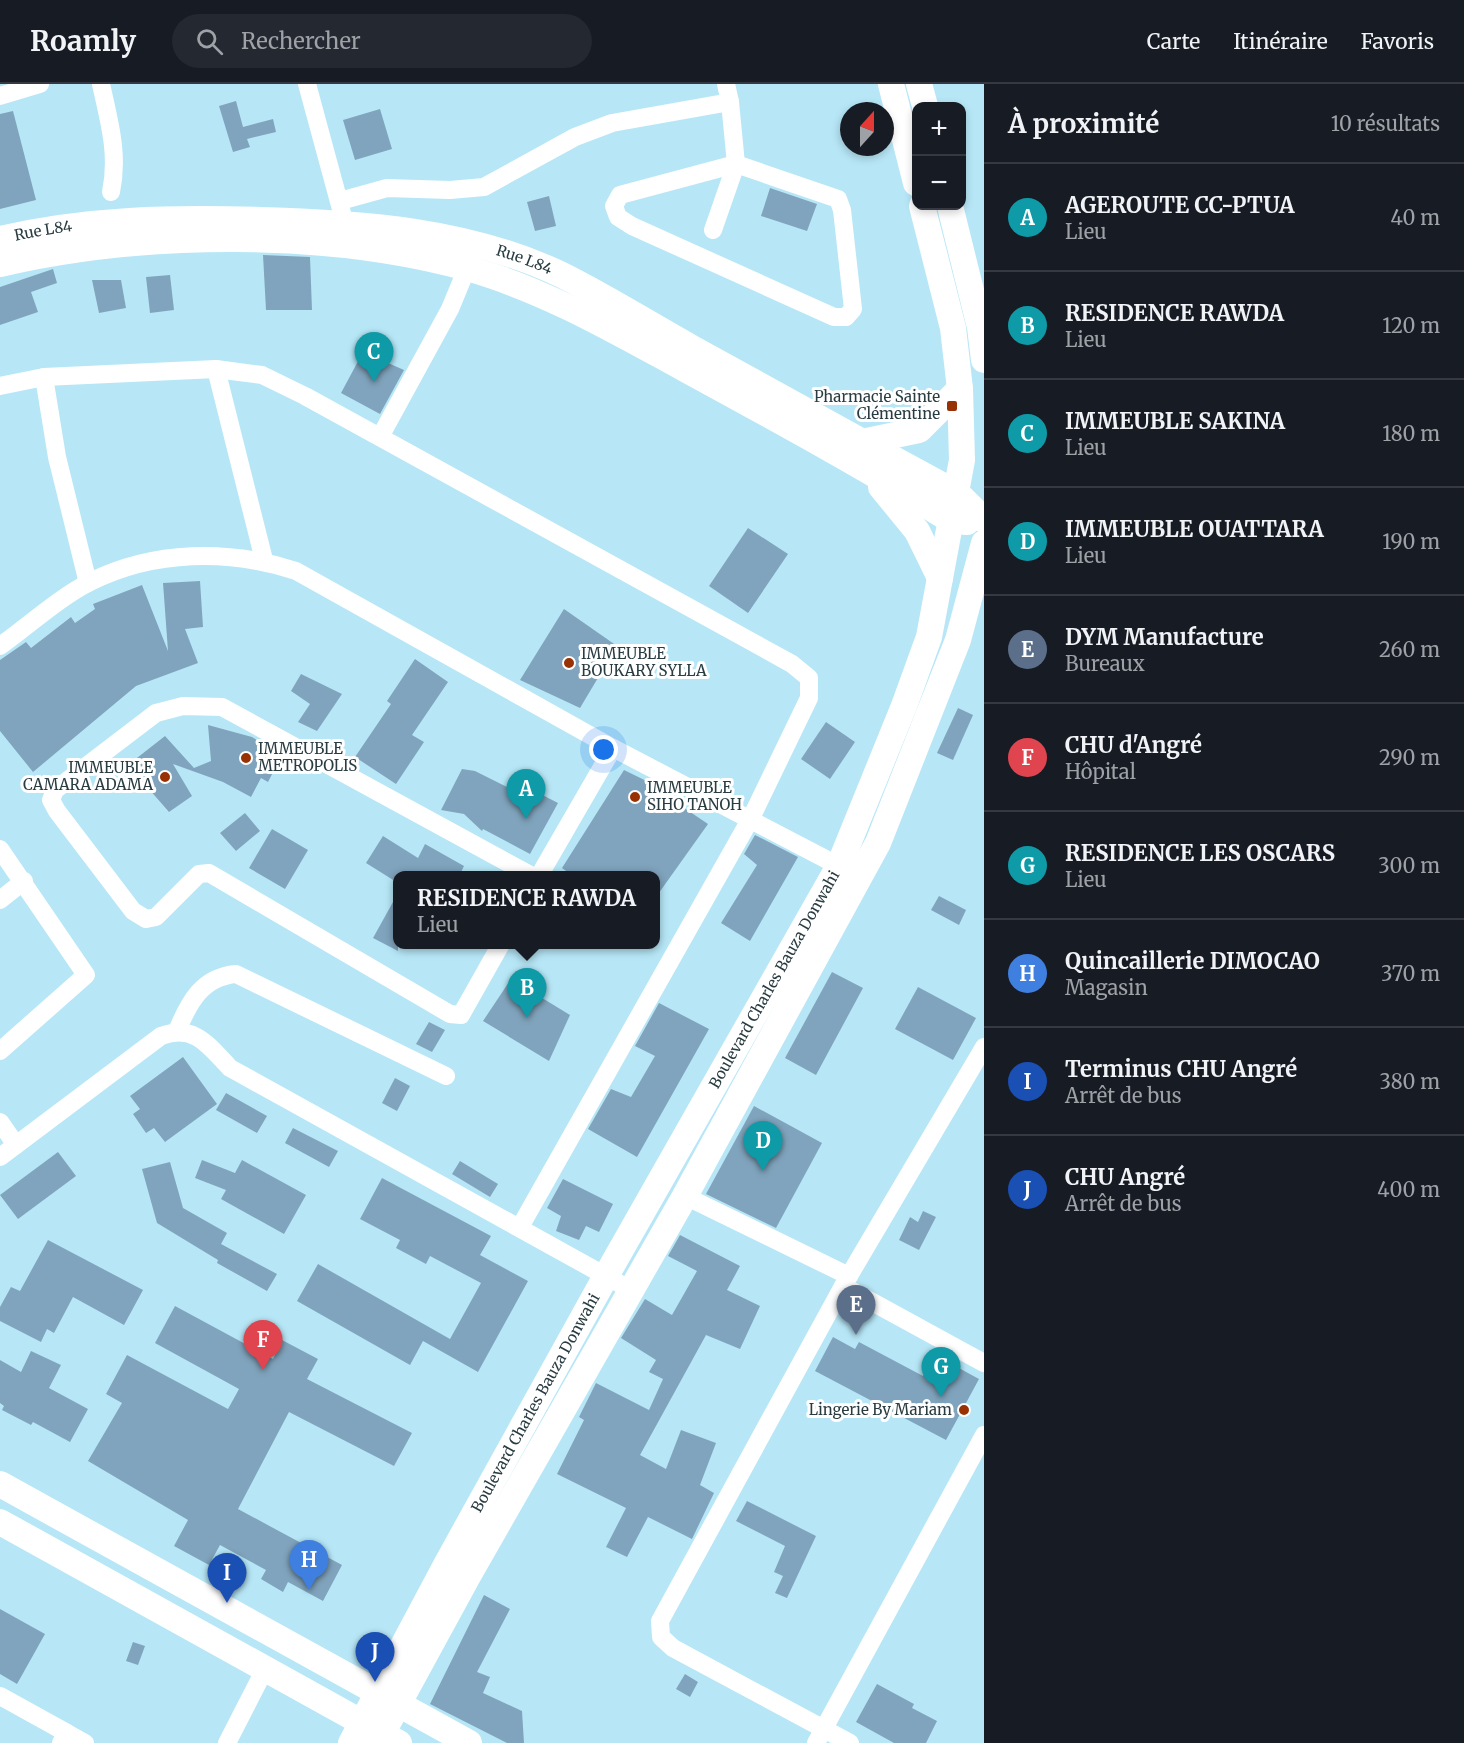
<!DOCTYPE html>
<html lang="fr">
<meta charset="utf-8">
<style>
:root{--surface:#171b24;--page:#242831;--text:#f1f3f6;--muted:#9ea1a6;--line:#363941;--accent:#2563eb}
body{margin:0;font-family:Merriweather,serif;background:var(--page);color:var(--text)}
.controls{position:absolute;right:18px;top:18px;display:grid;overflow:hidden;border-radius:12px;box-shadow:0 3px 9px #0003}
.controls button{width:54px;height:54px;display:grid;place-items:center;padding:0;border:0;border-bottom:2px solid var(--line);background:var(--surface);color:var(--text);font:30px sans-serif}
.compass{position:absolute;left:840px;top:18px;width:54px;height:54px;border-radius:50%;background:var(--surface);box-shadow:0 3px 9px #0003;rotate:21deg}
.you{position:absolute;left:604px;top:666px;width:21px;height:21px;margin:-15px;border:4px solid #fff;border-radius:50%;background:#1a73e8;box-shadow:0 0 0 9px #1a73e833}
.badge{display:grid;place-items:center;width:39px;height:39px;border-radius:50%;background:var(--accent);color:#fff;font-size:20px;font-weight:700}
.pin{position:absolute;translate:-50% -50px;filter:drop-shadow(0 2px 3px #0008)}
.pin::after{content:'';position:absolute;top:32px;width:21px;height:18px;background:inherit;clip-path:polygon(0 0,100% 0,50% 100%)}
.popup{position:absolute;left:393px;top:787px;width:267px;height:78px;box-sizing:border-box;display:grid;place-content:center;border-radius:12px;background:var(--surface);filter:drop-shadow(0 2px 4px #0005);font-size:20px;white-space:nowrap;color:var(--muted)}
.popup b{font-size:22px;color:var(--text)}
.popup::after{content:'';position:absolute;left:50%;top:100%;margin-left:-12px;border:12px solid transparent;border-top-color:var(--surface)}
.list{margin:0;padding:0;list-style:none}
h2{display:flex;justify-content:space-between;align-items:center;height:78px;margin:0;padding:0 24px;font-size:26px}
h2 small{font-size:20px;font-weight:400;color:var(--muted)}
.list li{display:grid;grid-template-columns:39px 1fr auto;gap:18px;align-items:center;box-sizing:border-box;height:108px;padding:0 24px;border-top:2px solid var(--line)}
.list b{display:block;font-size:22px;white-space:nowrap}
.list p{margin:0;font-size:20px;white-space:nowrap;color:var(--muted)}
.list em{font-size:20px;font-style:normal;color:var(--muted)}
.icon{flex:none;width:33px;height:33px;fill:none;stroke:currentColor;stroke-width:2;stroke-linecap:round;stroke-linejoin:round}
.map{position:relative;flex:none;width:984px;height:1659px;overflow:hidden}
header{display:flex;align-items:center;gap:36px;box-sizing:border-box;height:84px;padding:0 30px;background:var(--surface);border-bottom:2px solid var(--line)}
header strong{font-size:28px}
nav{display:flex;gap:33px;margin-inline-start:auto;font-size:21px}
.search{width:420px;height:54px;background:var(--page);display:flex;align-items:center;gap:15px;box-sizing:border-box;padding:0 21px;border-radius:33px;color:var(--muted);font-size:22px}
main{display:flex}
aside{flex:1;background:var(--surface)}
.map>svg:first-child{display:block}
.building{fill:#80a4bd}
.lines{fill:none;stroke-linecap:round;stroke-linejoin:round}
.street{stroke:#fff;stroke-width:18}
.secondary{stroke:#fff;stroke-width:26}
.poi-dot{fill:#983205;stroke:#fff;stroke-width:2}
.labels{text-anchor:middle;stroke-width:6;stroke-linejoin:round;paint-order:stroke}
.street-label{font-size:15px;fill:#293c42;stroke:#fff}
.poi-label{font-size:15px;fill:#293c42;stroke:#fff;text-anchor:end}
</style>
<header>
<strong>Roamly</strong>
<div class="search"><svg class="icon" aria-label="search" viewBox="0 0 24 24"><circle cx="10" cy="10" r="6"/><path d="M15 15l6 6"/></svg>Rechercher</div>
<nav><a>Carte</a><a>Itinéraire</a><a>Favoris</a></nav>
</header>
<main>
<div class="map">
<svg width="984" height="1659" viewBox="0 0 984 1659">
<rect width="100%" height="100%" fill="#b7e7f7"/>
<!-- building -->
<g class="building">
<polygon points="236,17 243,43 273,35 276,48 247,55 250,63 233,68 219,22"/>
<polygon points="380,25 392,65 355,76 343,36"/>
<polygon points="13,27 36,116 0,125 0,30"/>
<polygon points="770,104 817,120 807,147 761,132"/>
<polygon points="549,112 556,142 535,147 527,118"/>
<polygon points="263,171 310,173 312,226 266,226"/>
<polygon points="53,185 57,199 31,208 38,228 0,241 0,203"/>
<polygon points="170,191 174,226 150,229 146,193"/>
<polygon points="92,196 121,196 126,224 99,229"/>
<polygon points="363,268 404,286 380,330 341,309"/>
<polygon points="748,444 788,470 748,529 709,502"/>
<polygon points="200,497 203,543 185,545 198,579 136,602 33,688 0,647 0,576 26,558 31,564 71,533 75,539 95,525 93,520 142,501 168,567 163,499"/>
<polygon points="564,525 617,562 580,624 520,596"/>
<polygon points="415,575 448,598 412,651 424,658 396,700 355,673 391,620 387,617"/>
<polygon points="301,590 342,610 317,647 298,638 310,620 291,607"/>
<polygon points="958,624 973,631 953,676 937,669"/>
<polygon points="826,638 855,658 830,695 801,675"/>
<polygon points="208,641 252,653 282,671 268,698 261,694 251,713 223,698 173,680 192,712 169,728 128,681 165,652 194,684 211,677"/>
<polygon points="462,685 475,687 517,708 521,700 558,719 530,770 483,745 482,747 464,730 441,726"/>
<polygon points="624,686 667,707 665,711 708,740 656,813 656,792 573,792 562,784"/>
<polygon points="245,729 260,747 236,767 220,749"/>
<polygon points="272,745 308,766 285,805 249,784"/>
<polygon points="755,751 798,773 750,857 721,839 757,781 744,770"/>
<polygon points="383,752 418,774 425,760 464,782 459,792 398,792 398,799 366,779"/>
<polygon points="398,809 398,867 373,854"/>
<polygon points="939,812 966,826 959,841 931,826"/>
<polygon points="832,888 863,904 816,991 785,974"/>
<polygon points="511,895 570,931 549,977 483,937"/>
<polygon points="918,903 976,934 953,976 895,945"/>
<polygon points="659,919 709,945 637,1073 588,1045 611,1005 631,1013 655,972 635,962"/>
<polygon points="429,938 445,946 432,968 416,960"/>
<polygon points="183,973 217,1020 165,1058 154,1044 146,1049 133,1030 140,1025 130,1012"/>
<polygon points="395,994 410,1002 397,1027 382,1019"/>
<polygon points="226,1009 267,1032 257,1049 216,1026"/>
<polygon points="754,1022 822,1059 776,1144 706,1110"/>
<polygon points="293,1044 338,1067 329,1083 285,1059"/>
<polygon points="58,1068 76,1092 18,1135 0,1111"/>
<polygon points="202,1076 235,1089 242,1076 306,1111 284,1150 221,1115 226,1106 195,1094"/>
<polygon points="460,1077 498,1100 490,1113 452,1090"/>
<polygon points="170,1078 183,1124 227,1149 221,1160 277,1190 267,1207 217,1179 218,1176 157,1139 142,1085"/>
<polygon points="382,1094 491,1152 480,1171 528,1197 478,1288 423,1257 410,1281 297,1217 318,1180 450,1255 481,1199 430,1172 426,1180 396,1164 400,1156 360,1135"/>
<polygon points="563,1095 613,1120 599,1148 586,1142 579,1156 556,1147 561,1132 547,1124"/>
<polygon points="923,1127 936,1133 919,1166 899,1156 910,1133 918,1138"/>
<polygon points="680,1151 740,1182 727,1206 760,1222 740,1265 706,1251 640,1371 666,1385 681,1346 716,1359 700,1401 714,1409 692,1455 648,1433 627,1473 606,1463 626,1424 557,1390 584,1336 579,1333 596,1299 649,1326 663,1295 649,1288 656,1276 621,1254 645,1215 672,1231 697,1187 668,1172"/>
<polygon points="48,1156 143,1206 124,1241 73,1213 54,1249 47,1245 41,1258 0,1237 0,1223 11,1203 20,1207"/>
<polygon points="175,1222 273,1275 282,1256 318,1275 307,1295 412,1349 394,1382 289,1328 238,1425 342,1481 323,1517 288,1498 283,1508 261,1495 266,1486 220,1461 209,1481 174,1462 188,1436 88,1377 122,1319 106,1310 127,1271 228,1325 239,1305 155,1259"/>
<polygon points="833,1253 855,1265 859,1258 923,1292 935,1271 979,1295 946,1356 815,1287"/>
<polygon points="31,1267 61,1281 49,1304 88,1325 70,1358 33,1338 31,1341 2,1326 4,1322 0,1319 0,1276 21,1288"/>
<polygon points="747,1417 816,1452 787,1514 775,1509 783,1492 774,1488 785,1462 736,1437"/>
<polygon points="484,1511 510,1525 477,1588 490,1593 483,1609 522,1627 524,1659 507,1659 430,1620"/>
<polygon points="0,1525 45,1550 17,1600 0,1590"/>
<polygon points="133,1558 145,1562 138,1581 126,1577"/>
<polygon points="685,1590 698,1598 690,1613 676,1605"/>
<polygon points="877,1600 914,1620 912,1624 937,1637 926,1659 894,1659 856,1638"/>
</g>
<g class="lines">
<!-- street -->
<g class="street">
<path d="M101,0C109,37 119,70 111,108"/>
<polyline points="307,0 342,129"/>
<polyline points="0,12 40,0"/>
<polyline points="340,117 387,104 450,106 484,103 575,53 612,39 730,18 726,0"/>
<polyline points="713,146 736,80 620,111 614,122 618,133 632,142 834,233 846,233 853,225 842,126 838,115 736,80 730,18"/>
<polyline points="216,285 264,476"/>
<polyline points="44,293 57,373 88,499"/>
<polyline points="0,302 44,293 216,285 262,291 305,312 792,580 809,594 809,614 751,734 520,1143"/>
<polyline points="380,353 450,225 467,184"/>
<path d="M0,562C28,542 60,513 90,498C154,466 229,465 296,487L613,664L839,782"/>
<polyline points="0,765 86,891 0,967"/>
<polyline points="539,792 613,664"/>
<polyline points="0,816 24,797"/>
<polyline points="501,860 461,931 450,930 209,789 199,790 156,833 146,835 133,827 57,727 51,716 55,706 156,629 183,622 222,623 532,792"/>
<path d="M177,947C189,918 202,893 236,890L446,992"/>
<polyline points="0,1038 16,1061"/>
<path d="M0,1073L161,952C195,940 208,961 230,984L631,1206"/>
<polyline points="685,1112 849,1192"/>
<polyline points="843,1202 984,1279"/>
<polyline points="0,1612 67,1649 61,1659"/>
<polyline points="67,1649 85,1659"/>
<polyline points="227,1659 265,1585"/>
<polyline points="816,1659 984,1351"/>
<polyline points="850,1659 673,1564 661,1553 660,1537 843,1202 984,963"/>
</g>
<!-- secondary -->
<g class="secondary">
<polyline points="891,0 916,99"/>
<polyline points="919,0 925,22"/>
<polyline points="950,122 980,243 984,276"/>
<path id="s1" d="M0,155C86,135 172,133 261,136C363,139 468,146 562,191C606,213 649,240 692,264C781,313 869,362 958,410L984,436"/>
<path d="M0,180C142,147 326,145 467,184C545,206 615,247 685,285C775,334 865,383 952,437L967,438"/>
<polyline points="862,358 919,346 960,305"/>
<polyline points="881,403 917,447 940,494"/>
<polyline points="0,1400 469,1659"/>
<polyline points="0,1438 399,1659"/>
<path id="s2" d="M351,1659L447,1479L606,1192L839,782L904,622L929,553L962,376L960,305L953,244L922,122"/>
<polyline points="377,1659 468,1492 685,1112 878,759 958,556 984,459"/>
</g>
</g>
<!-- markers -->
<g class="poi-dot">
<rect x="946" y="316" width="12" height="12" rx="3"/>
<circle cx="569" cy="579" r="6"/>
<circle cx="246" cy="674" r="6"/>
<circle cx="165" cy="693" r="6"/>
<circle cx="635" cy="713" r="6"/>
<circle cx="964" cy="1326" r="6"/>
</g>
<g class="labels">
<!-- street labels -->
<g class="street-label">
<text dy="5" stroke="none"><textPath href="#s1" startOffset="44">Rue L84</textPath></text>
<text dy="5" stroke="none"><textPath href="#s1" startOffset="530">Rue L84</textPath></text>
<text dy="5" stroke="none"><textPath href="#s2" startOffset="873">Boulevard Charles Bauza Donwahi</textPath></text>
<text dy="5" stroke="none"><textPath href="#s2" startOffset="387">Boulevard Charles Bauza Donwahi</textPath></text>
</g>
<!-- poi labels -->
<g class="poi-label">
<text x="940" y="318">Pharmacie Sainte<tspan x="940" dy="17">Clémentine</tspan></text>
<text x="581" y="575" text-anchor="start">IMMEUBLE<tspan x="581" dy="17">BOUKARY SYLLA</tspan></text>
<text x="258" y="670" text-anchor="start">IMMEUBLE<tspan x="258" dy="17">METROPOLIS</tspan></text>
<text x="153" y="689">IMMEUBLE<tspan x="153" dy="17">CAMARA ADAMA</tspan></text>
<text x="647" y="709" text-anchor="start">IMMEUBLE<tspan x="647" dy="17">SIHO TANOH</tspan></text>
<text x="952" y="1331">Lingerie By Mariam</text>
</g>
</g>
</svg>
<div class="controls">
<button>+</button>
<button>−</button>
</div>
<svg class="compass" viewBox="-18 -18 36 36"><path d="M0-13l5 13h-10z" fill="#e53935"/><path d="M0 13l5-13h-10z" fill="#9ea1a6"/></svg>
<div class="you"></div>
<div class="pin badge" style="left:526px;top:735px;background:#0f9aa8">A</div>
<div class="pin badge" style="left:527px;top:934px;background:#0f9aa8">B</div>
<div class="popup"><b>RESIDENCE RAWDA</b>Lieu</div>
<div class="pin badge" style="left:374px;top:298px;background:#0f9aa8">C</div>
<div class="pin badge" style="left:763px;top:1087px;background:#0f9aa8">D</div>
<div class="pin badge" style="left:856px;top:1251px;background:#5c6f8a">E</div>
<div class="pin badge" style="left:263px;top:1286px;background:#e0444e">F</div>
<div class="pin badge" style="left:941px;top:1313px;background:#0f9aa8">G</div>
<div class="pin badge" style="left:309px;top:1506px;background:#3f7fe0">H</div>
<div class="pin badge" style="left:227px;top:1519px;background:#1a4fb4">I</div>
<div class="pin badge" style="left:375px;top:1598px;background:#1a4fb4">J</div>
</div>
<aside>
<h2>À proximité<small>10 résultats</small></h2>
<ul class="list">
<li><span class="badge" style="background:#0f9aa8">A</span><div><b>AGEROUTE CC-PTUA</b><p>Lieu</p></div><em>40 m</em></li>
<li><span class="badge" style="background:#0f9aa8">B</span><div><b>RESIDENCE RAWDA</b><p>Lieu</p></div><em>120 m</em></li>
<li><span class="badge" style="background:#0f9aa8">C</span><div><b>IMMEUBLE SAKINA</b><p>Lieu</p></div><em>180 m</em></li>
<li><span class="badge" style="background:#0f9aa8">D</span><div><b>IMMEUBLE OUATTARA</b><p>Lieu</p></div><em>190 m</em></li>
<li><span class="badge" style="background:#5c6f8a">E</span><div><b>DYM Manufacture</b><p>Bureaux</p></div><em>260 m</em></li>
<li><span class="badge" style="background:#e0444e">F</span><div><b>CHU d'Angré</b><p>Hôpital</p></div><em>290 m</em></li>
<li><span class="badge" style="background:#0f9aa8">G</span><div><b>RESIDENCE LES OSCARS</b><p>Lieu</p></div><em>300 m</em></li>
<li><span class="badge" style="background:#3f7fe0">H</span><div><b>Quincaillerie DIMOCAO</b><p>Magasin</p></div><em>370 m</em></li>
<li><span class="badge" style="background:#1a4fb4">I</span><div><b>Terminus CHU Angré</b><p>Arrêt de bus</p></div><em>380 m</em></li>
<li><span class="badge" style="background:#1a4fb4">J</span><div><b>CHU Angré</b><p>Arrêt de bus</p></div><em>400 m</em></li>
</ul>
</aside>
</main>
